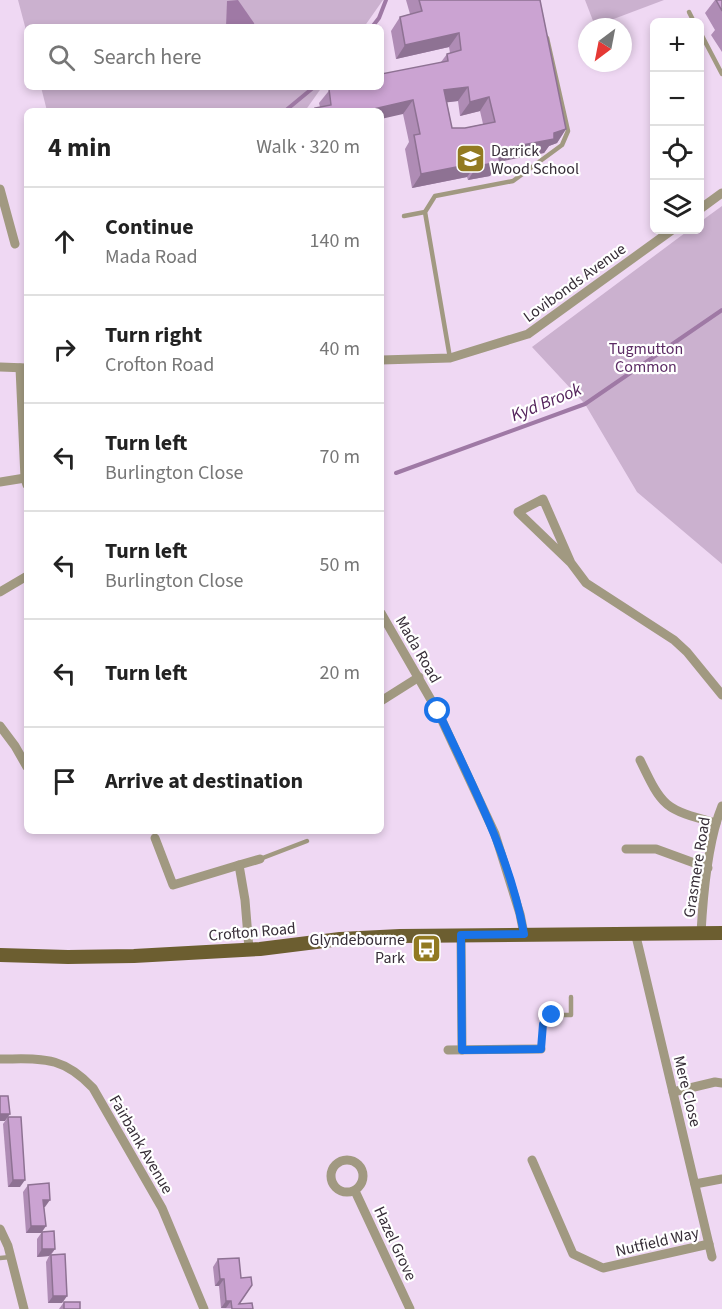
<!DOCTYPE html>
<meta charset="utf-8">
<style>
:root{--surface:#fff;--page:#f2f2f2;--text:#222;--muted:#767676;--line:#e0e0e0}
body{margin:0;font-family:"Source Sans 3",sans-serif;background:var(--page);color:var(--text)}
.controls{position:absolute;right:18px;top:18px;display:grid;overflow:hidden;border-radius:9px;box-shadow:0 3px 9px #0003}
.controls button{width:54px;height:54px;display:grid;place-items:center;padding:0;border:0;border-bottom:2px solid var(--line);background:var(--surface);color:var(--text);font:30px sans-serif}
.compass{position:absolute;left:578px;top:18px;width:54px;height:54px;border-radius:50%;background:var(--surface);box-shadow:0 3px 9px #0003;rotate:212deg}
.stop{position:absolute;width:18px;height:18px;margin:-14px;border:4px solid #1a73e8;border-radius:50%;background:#fff}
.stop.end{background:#1a73e8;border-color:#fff;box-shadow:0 2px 6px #0008}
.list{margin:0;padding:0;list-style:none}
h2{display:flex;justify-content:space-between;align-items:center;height:78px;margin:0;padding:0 24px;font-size:26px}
h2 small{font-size:20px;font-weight:400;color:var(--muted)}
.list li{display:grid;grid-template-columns:39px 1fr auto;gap:18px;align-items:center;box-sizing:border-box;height:108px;padding:0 24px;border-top:2px solid var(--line)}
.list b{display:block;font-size:22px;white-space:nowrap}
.list p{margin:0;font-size:20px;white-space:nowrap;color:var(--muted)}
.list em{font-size:20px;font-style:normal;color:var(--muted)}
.icon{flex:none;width:33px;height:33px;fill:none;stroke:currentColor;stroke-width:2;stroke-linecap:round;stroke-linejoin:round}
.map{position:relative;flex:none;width:722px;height:1309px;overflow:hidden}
.search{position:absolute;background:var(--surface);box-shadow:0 3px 9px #0003;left:24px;top:24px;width:360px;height:66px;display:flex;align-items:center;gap:15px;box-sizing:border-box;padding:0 21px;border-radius:9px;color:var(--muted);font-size:22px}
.panel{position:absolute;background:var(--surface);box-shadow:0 3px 9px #0003;left:24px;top:108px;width:360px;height:726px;border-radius:9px}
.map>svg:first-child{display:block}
.green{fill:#cbb1cf}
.water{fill:#9f79a5}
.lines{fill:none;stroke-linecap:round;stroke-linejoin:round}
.stream{stroke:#9f79a5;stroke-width:4}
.lane{stroke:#a19981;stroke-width:4.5}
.street{stroke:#a19981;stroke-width:9}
.primary{stroke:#6c5e30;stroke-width:14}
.wall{fill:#af8cb5;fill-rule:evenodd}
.shaded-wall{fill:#8e7293}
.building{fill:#cba3d2;stroke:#8e7293;stroke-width:1.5;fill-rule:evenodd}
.route{stroke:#1a73e8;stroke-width:8}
.labels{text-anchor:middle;stroke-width:4.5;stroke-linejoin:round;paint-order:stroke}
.poi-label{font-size:16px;fill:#362d37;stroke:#fff;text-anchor:start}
.street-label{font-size:16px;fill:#362d37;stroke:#fff}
.park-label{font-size:16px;fill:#5d2c65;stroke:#fff}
.water-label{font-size:18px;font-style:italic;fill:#54235c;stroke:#fff}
</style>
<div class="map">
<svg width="722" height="1309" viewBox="0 0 722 1309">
<rect width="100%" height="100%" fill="#efd8f3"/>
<!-- green -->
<g class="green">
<polygon points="18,0 383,0 364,27 27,27 27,34"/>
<polygon points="585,0 664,0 595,26"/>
<polygon points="41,87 322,87 305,111 47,111"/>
<polygon points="722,206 722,564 637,492 585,404 532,347 689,230 700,230 700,222"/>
</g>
<!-- water -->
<polygon class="water" points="238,0 254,23 255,27 226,27 227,1"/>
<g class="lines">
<!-- stream -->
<g class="stream">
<polyline points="372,27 379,18 386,0"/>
<polyline points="285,111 314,87"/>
<polyline points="396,473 585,404 722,310"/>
</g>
<!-- lane -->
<g class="lane">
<polyline points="689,12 694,22"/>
<polyline points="700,32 722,74"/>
<polyline points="404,216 425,212"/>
<polyline points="450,358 425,212 435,196 513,181 562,145 568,131 547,38"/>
<polyline points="260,859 307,841"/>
<polyline points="541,1049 543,1024 552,1015 571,1015 571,997"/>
<polyline points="0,1258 11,1257"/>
</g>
<!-- street -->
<g class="street">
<polyline points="0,189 15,244"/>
<polyline points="700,209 722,193"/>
<polyline points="381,360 450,358 528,334 672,230"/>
<polyline points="0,367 27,368"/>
<polyline points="20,368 25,478 27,485"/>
<polyline points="0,482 25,478"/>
<polyline points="571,563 543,499 518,512 571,563 586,583 674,640 687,652 722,695"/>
<polyline points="0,592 27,576"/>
<polyline points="381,613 438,712 495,834 520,914 524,934"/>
<polyline points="381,701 419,677"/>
<polyline points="0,726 15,746 27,767"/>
<path d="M640,760C663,808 664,809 716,823"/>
<polyline points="155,838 173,885 239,865"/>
<polyline points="626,849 656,849 708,868"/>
<polyline points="635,932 712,1257"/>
<path d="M701,933C703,896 708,840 722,806"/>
<polyline points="461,935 462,1050"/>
<polyline points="249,949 245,900 239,865 260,859"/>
<polyline points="448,1050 541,1049"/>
<path d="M0,1059C42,1059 62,1055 93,1088L162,1208L204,1309"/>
<polyline points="673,1092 715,1082 722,1083"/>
<circle cx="347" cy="1176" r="16"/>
<polyline points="532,1160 573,1254 603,1268 709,1244"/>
<polyline points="695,1184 722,1179"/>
<polyline points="355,1191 410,1309"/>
<polyline points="0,1229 8,1246 24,1309"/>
</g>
<!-- primary -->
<polyline class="primary" points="0,955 68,957 134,956 260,949 340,939 400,936 722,933"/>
</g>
<!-- wall -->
<g class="wall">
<path d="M406,0H540L566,129L557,143L549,146L544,153L500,161L490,176L468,180L467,177L412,188L405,149L409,142L403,114L381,111H313L315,108L320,107L319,103L332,87H381L441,62L447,54L450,53L449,47L396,59L391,31L400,17L410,14ZM458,101L460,116L480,111L483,124L465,128H452L447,102Z"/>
<polygon points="715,0 722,0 722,52 711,35 715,30 705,13"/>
<polygon points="8,1117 20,1187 8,1187 3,1124"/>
<polygon points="28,1185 45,1207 44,1207 46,1226 41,1233 26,1233 23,1192"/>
<polygon points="42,1232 55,1249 51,1255 67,1296 62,1303 48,1303 46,1262 49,1256 37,1257 37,1239"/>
<polygon points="218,1259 239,1304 253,1309 221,1308 219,1286 215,1286 213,1267"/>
<polygon points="64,1302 80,1309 59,1309"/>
</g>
<!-- shaded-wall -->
<g class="shaded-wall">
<polygon points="459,33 449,47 396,59 405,45"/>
<polygon points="468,87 458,101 434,104 444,90"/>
<polygon points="489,97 480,111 460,116 470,102"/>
<polygon points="413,100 403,114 381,119 381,111 365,111"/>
<polygon points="566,129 557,143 549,146 544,153 488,164 497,150"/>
<polygon points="500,162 490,176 468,180 477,166"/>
<polygon points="477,163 467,177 412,188 421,174"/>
<polygon points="0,1114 10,1114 5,1121 0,1121"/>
<polygon points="13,1180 25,1180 20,1187 8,1187"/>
<polygon points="43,1200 50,1200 45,1207 38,1208"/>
<polygon points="31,1226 46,1226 41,1233 26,1233"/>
<polygon points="42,1249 55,1249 49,1256 37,1257"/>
<polygon points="220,1279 224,1279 219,1286 215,1286"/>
<polygon points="53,1296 67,1296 62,1303 48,1303"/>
<polygon points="226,1301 231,1301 226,1308 221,1308"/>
</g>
<!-- building -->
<g class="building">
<path d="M419,0H540L566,129L554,133V139L497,150L500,162L477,166V163L421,174L414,135L420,134L413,100L365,111H316L315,108L331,105L329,89L335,87H381V74L448,61L447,54L461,50L459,33L405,45L400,17L422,11ZM468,87L470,102L489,97L495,122L465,128H452L444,90Z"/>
<polygon points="716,0 722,0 722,11"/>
<polygon points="0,1096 8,1096 10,1114 0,1114"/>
<polygon points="8,1117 21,1117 25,1180 13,1180"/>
<polygon points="49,1183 50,1200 43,1200 46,1226 31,1226 28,1185"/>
<polygon points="54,1231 55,1249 42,1249 42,1232"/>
<polygon points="65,1254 67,1296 53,1296 51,1255"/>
<polygon points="239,1258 241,1278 251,1277 252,1285 239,1304 252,1303 253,1309 232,1309 231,1301 226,1301 224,1279 220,1279 218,1259"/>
<rect x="64" y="1302" width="16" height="7"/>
</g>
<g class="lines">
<!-- route -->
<path class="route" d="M438,711C471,783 510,855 524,934L461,935L462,1050L541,1049L543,1024L552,1015"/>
</g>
<!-- icons -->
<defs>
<symbol id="school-square" viewBox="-11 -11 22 22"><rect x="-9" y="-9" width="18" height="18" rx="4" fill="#927a21" stroke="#fff"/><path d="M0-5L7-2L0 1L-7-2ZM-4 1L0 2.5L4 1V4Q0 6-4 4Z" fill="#fff"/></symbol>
<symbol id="bus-square" viewBox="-11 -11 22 22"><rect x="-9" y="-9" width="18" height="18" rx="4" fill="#927a21" stroke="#fff"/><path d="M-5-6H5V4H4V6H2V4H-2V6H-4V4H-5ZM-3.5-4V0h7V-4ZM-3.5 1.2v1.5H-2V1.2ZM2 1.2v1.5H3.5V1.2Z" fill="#fff"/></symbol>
</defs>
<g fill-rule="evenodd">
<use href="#school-square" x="454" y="142" width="33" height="33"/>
<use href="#bus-square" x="410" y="932" width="33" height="33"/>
</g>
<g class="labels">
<!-- poi labels -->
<g class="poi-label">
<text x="491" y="156">Darrick<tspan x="491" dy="18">Wood School</tspan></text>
<text x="405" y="945" text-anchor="end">Glyndebourne<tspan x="405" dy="18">Park</tspan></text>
</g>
<!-- street labels -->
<g class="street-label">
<text transform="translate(574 282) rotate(-36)" y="6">Lovibonds Avenue</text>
<text transform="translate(419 649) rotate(60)" y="6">Mada Road</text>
<text transform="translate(696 867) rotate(-81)" y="6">Grasmere Road</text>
<text transform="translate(252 931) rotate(-5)" y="6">Crofton Road</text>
<text transform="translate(688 1091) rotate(76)" y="6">Mere Close</text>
<text transform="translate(142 1144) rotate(60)" y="6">Fairbank Avenue</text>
<text transform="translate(657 1241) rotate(-13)" y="6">Nutfield Way</text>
<text transform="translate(396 1243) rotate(65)" y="6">Hazel Grove</text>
</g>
<!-- park labels -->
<g class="park-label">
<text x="646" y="354">Tugmutton<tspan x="646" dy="18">Common</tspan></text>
</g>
<!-- water labels -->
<g class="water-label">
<text transform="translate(546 402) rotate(-22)" y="6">Kyd Brook</text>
</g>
</g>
</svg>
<div class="controls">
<button>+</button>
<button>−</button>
<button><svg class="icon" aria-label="locate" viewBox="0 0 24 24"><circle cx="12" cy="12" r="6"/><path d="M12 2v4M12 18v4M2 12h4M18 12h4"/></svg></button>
<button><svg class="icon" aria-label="layers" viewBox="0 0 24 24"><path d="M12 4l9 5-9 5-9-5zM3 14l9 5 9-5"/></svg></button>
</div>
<svg class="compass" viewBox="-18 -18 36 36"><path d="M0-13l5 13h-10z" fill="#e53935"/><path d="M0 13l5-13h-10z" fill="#767676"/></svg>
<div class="stop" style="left:438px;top:711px"></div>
<div class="stop end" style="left:552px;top:1015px"></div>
<div class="search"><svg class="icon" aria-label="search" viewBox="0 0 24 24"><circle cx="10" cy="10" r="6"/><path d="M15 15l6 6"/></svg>Search here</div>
<section class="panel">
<h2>4 min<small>Walk · 320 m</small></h2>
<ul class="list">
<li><svg class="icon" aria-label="ahead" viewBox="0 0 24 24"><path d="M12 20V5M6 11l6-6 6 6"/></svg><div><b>Continue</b><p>Mada Road</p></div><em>140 m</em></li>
<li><svg class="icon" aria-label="right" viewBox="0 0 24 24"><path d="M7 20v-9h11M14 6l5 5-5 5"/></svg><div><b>Turn right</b><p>Crofton Road</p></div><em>40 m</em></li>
<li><svg class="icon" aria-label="left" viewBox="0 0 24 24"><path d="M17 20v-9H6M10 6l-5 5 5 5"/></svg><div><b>Turn left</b><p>Burlington Close</p></div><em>70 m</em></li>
<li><svg class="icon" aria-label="left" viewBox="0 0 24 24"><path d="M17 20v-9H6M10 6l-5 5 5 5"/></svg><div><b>Turn left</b><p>Burlington Close</p></div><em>50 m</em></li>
<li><svg class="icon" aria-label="left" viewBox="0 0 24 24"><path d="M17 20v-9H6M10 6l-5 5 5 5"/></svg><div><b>Turn left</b></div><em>20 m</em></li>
<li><svg class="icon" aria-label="arrive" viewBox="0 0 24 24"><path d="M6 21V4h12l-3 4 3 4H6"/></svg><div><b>Arrive at destination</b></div></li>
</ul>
</section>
</div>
